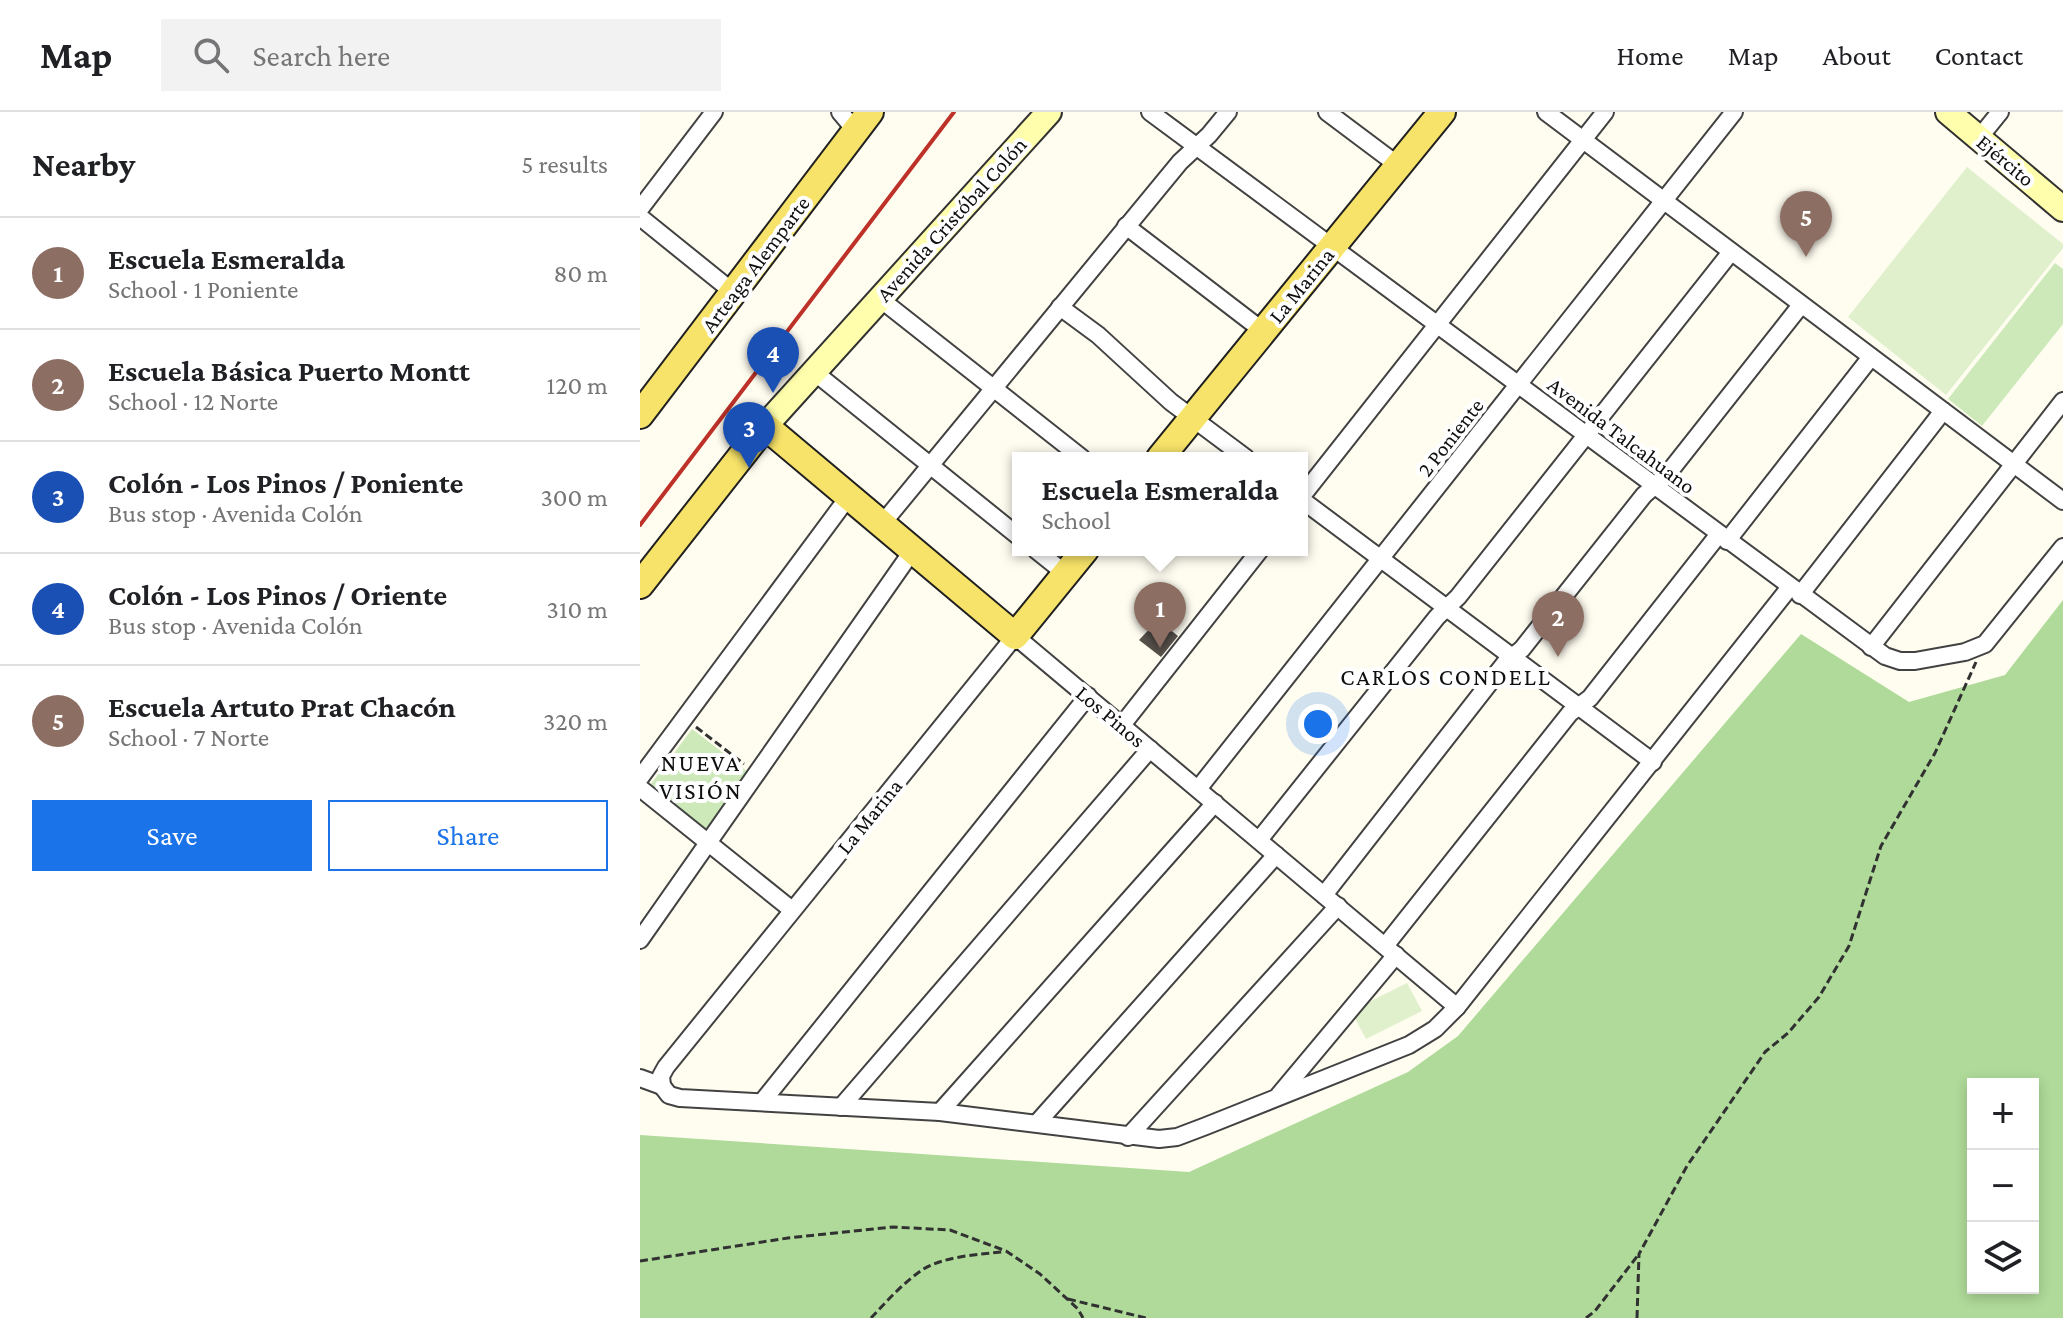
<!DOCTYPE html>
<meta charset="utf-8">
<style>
:root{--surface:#fff;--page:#f2f2f2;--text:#202124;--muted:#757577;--line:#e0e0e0;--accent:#1a73e8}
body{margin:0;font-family:"Crimson Pro",serif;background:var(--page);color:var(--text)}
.controls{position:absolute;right:24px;bottom:24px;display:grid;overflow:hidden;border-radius:0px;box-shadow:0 4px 12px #0003}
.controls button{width:72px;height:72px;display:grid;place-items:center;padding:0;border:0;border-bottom:2px solid var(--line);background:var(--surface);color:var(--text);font:40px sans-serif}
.you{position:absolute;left:678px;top:612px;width:28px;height:28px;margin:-20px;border:6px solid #fff;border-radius:50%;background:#1a73e8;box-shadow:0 0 0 12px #1a73e833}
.badge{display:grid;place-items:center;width:52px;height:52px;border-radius:50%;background:var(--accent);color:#fff;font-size:26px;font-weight:700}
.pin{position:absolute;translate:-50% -66px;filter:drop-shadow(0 2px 4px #0008)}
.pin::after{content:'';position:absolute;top:42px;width:28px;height:24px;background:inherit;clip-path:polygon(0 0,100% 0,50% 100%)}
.popup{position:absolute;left:372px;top:340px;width:296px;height:104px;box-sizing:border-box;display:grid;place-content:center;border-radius:0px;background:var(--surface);filter:drop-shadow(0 2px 6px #0005);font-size:26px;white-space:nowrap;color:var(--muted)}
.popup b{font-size:30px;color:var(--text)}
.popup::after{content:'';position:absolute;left:50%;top:100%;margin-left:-16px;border:16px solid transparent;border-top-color:var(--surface)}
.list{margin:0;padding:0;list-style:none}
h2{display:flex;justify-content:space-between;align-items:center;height:104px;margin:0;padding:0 32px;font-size:34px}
h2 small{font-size:26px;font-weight:400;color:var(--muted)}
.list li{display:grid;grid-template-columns:52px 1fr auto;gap:24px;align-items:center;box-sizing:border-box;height:112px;padding:0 32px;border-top:2px solid var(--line)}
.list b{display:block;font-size:30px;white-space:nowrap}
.list p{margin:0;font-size:26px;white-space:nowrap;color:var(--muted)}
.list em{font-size:26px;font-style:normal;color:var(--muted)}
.actions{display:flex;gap:16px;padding:24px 32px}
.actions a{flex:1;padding:18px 0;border:2px solid var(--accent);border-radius:0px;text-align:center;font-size:28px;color:var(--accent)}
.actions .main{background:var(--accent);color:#fff}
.icon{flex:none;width:44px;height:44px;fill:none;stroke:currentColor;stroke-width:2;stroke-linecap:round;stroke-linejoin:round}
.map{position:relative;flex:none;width:1423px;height:1206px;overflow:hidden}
header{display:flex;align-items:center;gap:48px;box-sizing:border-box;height:112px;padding:0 40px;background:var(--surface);border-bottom:2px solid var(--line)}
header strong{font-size:38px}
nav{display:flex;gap:44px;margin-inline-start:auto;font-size:28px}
.search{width:560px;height:72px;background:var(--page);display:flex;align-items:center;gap:20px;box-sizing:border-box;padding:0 28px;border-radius:0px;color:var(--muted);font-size:30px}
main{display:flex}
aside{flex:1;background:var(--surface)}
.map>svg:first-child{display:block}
.green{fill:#cde9ba}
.forest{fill:#afda99;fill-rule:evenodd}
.pitch{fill:#e0f0cc}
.building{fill:#57514b}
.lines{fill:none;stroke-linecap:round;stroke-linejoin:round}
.street-casing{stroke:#424242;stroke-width:20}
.secondary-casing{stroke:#313131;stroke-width:28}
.primary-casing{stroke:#202020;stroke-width:30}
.path{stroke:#313131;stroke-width:3;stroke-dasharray:8 4;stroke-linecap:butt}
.street{stroke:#fff;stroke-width:16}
.secondary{stroke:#fefeac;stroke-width:24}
.primary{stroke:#f7e369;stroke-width:26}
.rail{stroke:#be3128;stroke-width:4}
.labels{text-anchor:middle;stroke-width:8;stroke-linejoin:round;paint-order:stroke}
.street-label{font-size:22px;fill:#0f0f0f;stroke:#fff}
.neighbourhood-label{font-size:24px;letter-spacing:2px;fill:#0f0f0f;stroke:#fff}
</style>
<header>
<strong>Map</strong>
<div class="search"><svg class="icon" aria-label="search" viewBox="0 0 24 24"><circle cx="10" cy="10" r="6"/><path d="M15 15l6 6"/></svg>Search here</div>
<nav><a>Home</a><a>Map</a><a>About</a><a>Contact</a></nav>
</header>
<main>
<aside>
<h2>Nearby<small>5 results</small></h2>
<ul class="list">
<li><span class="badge" style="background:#8d6e63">1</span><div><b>Escuela Esmeralda</b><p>School · 1 Poniente</p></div><em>80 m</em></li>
<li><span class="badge" style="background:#8d6e63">2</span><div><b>Escuela Básica Puerto Montt</b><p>School · 12 Norte</p></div><em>120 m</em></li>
<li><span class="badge" style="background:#1a4fb4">3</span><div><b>Colón - Los Pinos / Poniente</b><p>Bus stop · Avenida Colón</p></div><em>300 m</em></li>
<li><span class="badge" style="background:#1a4fb4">4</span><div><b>Colón - Los Pinos / Oriente</b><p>Bus stop · Avenida Colón</p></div><em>310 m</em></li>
<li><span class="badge" style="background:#8d6e63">5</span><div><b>Escuela Artuto Prat Chacón</b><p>School · 7 Norte</p></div><em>320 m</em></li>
</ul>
<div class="actions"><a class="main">Save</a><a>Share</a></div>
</aside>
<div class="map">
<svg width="1423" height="1206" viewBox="0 0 1423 1206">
<rect width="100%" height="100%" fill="#fffdf0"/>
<!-- green -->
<g class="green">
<polygon points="1415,151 1423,157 1423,212 1342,314 1308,287"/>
<polygon points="52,617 112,663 68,721 11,672"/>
</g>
<!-- forest -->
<path class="forest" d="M1423,488V1206H0V1023L549,1060L768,960L818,924L1161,522L1269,590L1365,563ZM1333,972H1393V1176H1333Z"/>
<!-- pitch -->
<g class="pitch">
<polygon points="1327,55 1423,132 1423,136 1306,283 1208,205"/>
<polygon points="767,871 782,899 726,927 711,899"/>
</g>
<!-- building -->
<polygon class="building" points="518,508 538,524 521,545 499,528"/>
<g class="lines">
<defs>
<g id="street">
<polyline points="200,0 216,19"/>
<polyline points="510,0 1245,544 1260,549 1275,549 1325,540 1345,532 1423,435"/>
<polyline points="687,0 759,54"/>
<polyline points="906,0 1423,389"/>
<polyline points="1339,26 1360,0"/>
<polyline points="0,97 74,0"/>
<polyline points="0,105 93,180"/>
<polyline points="486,114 623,219"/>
<polyline points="239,186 442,346"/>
<polyline points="420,195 458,223 531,290 606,346"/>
<polyline points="173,259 378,424"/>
<polyline points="662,384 965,0"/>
<polyline points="662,388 1013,650"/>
<polyline points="242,412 540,50 569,23 588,0"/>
<polyline points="1087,429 1231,245"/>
<polyline points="396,438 426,462"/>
<polyline points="1160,483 1303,299"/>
<polyline points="1231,535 1423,289"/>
<polyline points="482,613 620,438"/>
<polyline points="0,666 209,384"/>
<polyline points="0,676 152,798"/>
<polyline points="558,677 1094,0"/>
<polyline points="619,728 797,505 818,485 1091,140"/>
<polyline points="684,783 865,551 882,537 1004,383 1026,364 1161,193"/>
<polyline points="0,828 273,438"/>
<polyline points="745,834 930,601 950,586 1079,422"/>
<polyline points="0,966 22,974"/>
<polyline points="22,974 29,983 40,986 300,1000 519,1027 537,1025 566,1014 769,933 795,917 817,895 1150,475"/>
<polyline points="22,974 21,964 26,955 375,524 817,895"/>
<polyline points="639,983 756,843"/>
<polyline points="122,990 448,584"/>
<polyline points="201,995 510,637"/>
<polyline points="300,1000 575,691"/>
<polyline points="397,1011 636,743"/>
<polyline points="488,1025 698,794"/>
</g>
<g id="secondary">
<polyline points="1308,0 1423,97"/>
<polyline points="125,314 409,0"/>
</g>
<g id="primary">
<polyline points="0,303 230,0"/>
<polyline points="520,346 802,0"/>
<polyline points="0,473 125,314 375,524 445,438"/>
</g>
</defs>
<!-- street casing -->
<use href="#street" class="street-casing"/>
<!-- secondary casing -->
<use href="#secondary" class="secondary-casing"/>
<!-- primary casing -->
<use href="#primary" class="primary-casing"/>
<!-- path -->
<g class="path">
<polyline points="56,615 104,652"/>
<polyline points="0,1149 148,1126 253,1115 310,1118 366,1139 400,1162 438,1197 443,1206"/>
<polyline points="428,1187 506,1206"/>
<path d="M231,1206C247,1189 263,1171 282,1158C301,1145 339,1142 362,1140"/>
<polyline points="946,1206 955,1199 999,1142"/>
<polyline points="997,1206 999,1142 1047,1054 1125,940 1148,921 1179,885 1209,834 1241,734 1295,641 1336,550"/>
</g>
<!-- street -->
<use href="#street" class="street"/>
<!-- secondary -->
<use href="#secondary" class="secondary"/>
<!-- primary -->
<use href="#primary" class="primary"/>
<!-- rail -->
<polyline class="rail" points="0,413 314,0"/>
</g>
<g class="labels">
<!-- street labels -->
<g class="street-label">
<text transform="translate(1366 48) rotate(40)" y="8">Ejército</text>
<text transform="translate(311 107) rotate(-48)" y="8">Avenida Cristóbal Colón</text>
<text transform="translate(115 152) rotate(-53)" y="8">Arteaga Alemparte</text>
<text transform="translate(661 173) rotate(-51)" y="8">La Marina</text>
<text transform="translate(982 323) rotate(37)" y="8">Avenida Talcahuano</text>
<text transform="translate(810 325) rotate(-52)" y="8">2 Poniente</text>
<text transform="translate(471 604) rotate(40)" y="8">Los Pinos</text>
<text transform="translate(229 704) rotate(-51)" y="8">La Marina</text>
</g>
<!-- neighbourhood labels -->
<g class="neighbourhood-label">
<text x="806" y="573">CARLOS CONDELL</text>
<text x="61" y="659">NUEVA<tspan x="61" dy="28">VISIÓN</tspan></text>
</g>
</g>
</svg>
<div class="controls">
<button>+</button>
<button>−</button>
<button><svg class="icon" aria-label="layers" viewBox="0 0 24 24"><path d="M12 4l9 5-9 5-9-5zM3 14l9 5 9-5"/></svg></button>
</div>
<div class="you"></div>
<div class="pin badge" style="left:520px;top:536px;background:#8d6e63">1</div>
<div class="popup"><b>Escuela Esmeralda</b>School</div>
<div class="pin badge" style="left:918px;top:545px;background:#8d6e63">2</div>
<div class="pin badge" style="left:109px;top:356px;background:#1a4fb4">3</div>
<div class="pin badge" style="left:133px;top:281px;background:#1a4fb4">4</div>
<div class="pin badge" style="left:1166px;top:145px;background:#8d6e63">5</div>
</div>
</main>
